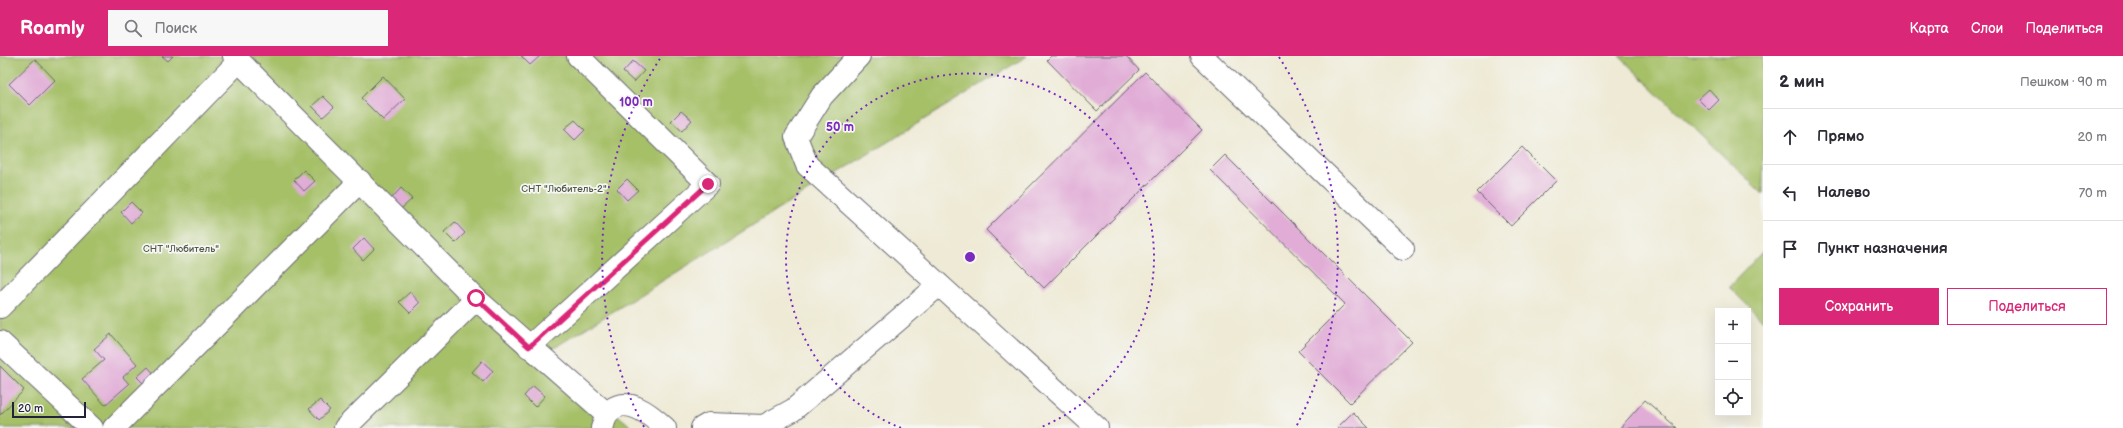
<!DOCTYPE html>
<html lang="ru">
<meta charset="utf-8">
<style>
:root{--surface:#fff;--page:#f7f7f7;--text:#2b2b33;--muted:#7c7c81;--line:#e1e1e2;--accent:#db2777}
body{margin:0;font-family:"Balsamiq Sans",sans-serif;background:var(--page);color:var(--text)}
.controls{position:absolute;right:12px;bottom:12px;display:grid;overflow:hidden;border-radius:0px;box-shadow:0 4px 16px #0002}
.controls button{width:36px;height:36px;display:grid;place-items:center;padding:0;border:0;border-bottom:1px solid var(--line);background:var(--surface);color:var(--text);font:20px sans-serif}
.scale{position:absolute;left:12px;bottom:10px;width:74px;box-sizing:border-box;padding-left:4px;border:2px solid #22223b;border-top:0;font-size:11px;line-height:14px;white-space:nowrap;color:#22223b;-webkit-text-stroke:3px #f6f6f2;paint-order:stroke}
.stop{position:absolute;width:12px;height:12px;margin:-9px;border:3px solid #db2777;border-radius:50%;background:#fff}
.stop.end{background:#db2777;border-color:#fff;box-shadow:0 1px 4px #0008}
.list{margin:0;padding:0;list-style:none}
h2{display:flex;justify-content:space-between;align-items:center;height:52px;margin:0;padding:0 16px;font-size:17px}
h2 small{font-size:13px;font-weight:400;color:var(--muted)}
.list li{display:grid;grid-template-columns:26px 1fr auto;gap:12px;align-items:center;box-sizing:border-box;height:56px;padding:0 16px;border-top:1px solid var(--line)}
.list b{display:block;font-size:15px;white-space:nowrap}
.list em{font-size:13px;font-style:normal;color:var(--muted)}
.actions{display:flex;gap:8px;padding:12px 16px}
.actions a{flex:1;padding:9px 0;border:1px solid var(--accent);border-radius:0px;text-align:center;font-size:14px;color:var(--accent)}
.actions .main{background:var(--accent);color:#fff}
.icon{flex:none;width:22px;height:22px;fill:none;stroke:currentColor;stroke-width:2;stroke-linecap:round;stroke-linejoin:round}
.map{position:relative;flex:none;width:1763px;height:372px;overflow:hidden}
header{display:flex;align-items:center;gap:24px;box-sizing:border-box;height:56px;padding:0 20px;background:var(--accent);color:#fff}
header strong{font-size:19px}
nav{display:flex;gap:22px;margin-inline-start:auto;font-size:14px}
.search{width:280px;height:36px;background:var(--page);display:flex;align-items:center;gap:10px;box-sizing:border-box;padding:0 14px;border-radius:0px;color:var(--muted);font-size:15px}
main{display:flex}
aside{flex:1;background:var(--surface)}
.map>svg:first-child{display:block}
.green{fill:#a6c067;stroke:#647151}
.building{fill:#e1add7}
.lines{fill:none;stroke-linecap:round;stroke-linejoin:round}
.minor-casing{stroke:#696871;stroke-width:24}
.minor{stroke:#fff;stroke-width:22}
.route{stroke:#db2777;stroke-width:5}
.ring{fill:none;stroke:#7b2cbf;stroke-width:2;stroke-dasharray:2 4}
.labels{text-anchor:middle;stroke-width:3.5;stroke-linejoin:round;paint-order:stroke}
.park-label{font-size:10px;fill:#50594a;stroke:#f6f6f2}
.centre{fill:#7b2cbf;stroke:#f6f6f2;stroke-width:2}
.ring-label{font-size:12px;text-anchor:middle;font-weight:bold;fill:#7b2cbf;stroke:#f6f6f2;stroke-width:3.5;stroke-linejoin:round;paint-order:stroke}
</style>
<header>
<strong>Roamly</strong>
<div class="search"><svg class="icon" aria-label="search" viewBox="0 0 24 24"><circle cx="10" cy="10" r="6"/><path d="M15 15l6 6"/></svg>Поиск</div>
<nav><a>Карта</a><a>Слои</a><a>Поделиться</a></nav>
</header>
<main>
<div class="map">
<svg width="1763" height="372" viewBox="0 0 1763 372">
<rect width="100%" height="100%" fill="#f6f6f2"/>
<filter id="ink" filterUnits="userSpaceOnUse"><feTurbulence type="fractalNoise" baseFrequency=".025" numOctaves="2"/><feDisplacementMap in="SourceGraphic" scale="8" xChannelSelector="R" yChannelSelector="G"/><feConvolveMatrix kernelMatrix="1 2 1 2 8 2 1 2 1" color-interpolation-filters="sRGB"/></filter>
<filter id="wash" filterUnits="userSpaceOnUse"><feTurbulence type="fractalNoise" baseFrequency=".012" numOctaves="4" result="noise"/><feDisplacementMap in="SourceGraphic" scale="16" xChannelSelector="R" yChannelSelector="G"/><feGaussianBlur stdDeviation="0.9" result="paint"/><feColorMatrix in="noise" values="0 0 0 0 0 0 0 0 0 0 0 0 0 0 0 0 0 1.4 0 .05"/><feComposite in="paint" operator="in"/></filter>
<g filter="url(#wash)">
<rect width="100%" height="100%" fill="#eeead5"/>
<!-- green -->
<g class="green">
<polygon points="0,0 1027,0 544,298 633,372 0,372"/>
<polygon points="1619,0 1763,0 1763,138"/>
<polygon points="1763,195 1763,265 1729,231"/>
</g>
<g id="blocks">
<!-- building -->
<g class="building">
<polygon points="162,0 173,0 168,5"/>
<polygon points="521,0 540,0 530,9"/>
<polygon points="1051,0 1126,0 1139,14 1097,55 1047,4"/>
<polygon points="35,3 55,24 30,49 9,28"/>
<polygon points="633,5 644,15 634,26 623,16"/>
<polygon points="1145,16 1202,74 1044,232 986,174"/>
<polygon points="383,20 405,43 383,64 361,42"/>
<polygon points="1709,33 1719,44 1709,54 1698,43"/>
<polygon points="323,40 334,51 323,61 312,50"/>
<polygon points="681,55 692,64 682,75 671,65"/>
<polygon points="575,64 585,74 575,84 564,73"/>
<polygon points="1522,91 1556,125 1511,170 1477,136"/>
<polygon points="1225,99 1412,286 1350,347 1298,295 1345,248 1210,114"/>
<polygon points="304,114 315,125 304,135 294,124"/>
<polygon points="627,123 638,134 627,144 617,133"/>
<polygon points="401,132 412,143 401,153 391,143"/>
<polygon points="131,146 142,157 131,167 121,156"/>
<polygon points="455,166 465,177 455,187 444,176"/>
<polygon points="364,182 374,193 363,204 353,193"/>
<polygon points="410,236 420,247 410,257 399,246"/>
<polygon points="111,278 137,308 123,321 129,328 105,349 82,323 104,304 94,293"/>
<polygon points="482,305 493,315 483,326 472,316"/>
<polygon points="0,310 24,334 0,359"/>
<polygon points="148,311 158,322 148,332 137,321"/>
<polygon points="533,330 545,340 535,351 524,340"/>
<polygon points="320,344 330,354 319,364 309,353"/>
<polygon points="1645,344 1677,372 1620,372"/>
<polygon points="1353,356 1369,372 1337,372"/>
</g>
</g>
</g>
<g filter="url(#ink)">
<use href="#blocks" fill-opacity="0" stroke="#696871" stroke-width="1"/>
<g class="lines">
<defs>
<g id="minor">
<polyline points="234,0 476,243 607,358"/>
<polyline points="859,0 822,40 796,81 807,109 1097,372"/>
<polyline points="1202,0 1403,193"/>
<polyline points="0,251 239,5"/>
<polyline points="0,286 92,372"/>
<polyline points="529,291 708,128 578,0"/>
<polyline points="114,372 360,125"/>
<polyline points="345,372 476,243"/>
<path d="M602,372C604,367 605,360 608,357C625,337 651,359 665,372"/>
<polyline points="702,372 709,368 764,370 793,354 939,229"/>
</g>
</defs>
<!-- minor casing -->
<use href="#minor" class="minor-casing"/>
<!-- minor -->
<use href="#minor" class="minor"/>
</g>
</g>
<g class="lines" filter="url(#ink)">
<!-- route -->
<polyline class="route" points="476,242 529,291 708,128"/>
</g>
<!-- distance rings -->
<g class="ring">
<path d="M901 372A184 184 0 1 1 1039 372"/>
<path d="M644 371A368 368 0 0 1 661 1M1279 1A368 368 0 0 1 1296 371"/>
</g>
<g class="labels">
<!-- park labels -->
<g class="park-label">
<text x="564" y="136">СНТ "Любитель-2"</text>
<text x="181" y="196">СНТ "Любитель"</text>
</g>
</g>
<circle cx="970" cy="201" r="6" class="centre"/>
<g class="ring-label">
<text x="636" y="50">100 m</text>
<text x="840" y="75">50 m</text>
</g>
</svg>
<div class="controls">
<button>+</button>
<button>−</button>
<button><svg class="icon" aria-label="locate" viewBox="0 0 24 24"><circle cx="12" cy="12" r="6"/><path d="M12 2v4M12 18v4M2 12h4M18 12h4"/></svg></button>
</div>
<div class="scale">20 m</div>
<div class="stop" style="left:476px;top:242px"></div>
<div class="stop end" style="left:708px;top:128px"></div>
</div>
<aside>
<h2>2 мин<small>Пешком · 90 m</small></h2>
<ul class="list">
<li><svg class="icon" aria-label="ahead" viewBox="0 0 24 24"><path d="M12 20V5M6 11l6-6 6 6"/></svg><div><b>Прямо</b></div><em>20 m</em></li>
<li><svg class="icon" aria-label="left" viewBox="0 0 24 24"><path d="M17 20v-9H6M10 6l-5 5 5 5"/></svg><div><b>Налево</b></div><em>70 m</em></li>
<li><svg class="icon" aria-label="arrive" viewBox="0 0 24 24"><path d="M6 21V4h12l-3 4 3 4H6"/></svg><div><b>Пункт назначения</b></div></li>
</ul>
<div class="actions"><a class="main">Сохранить</a><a>Поделиться</a></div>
</aside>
</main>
